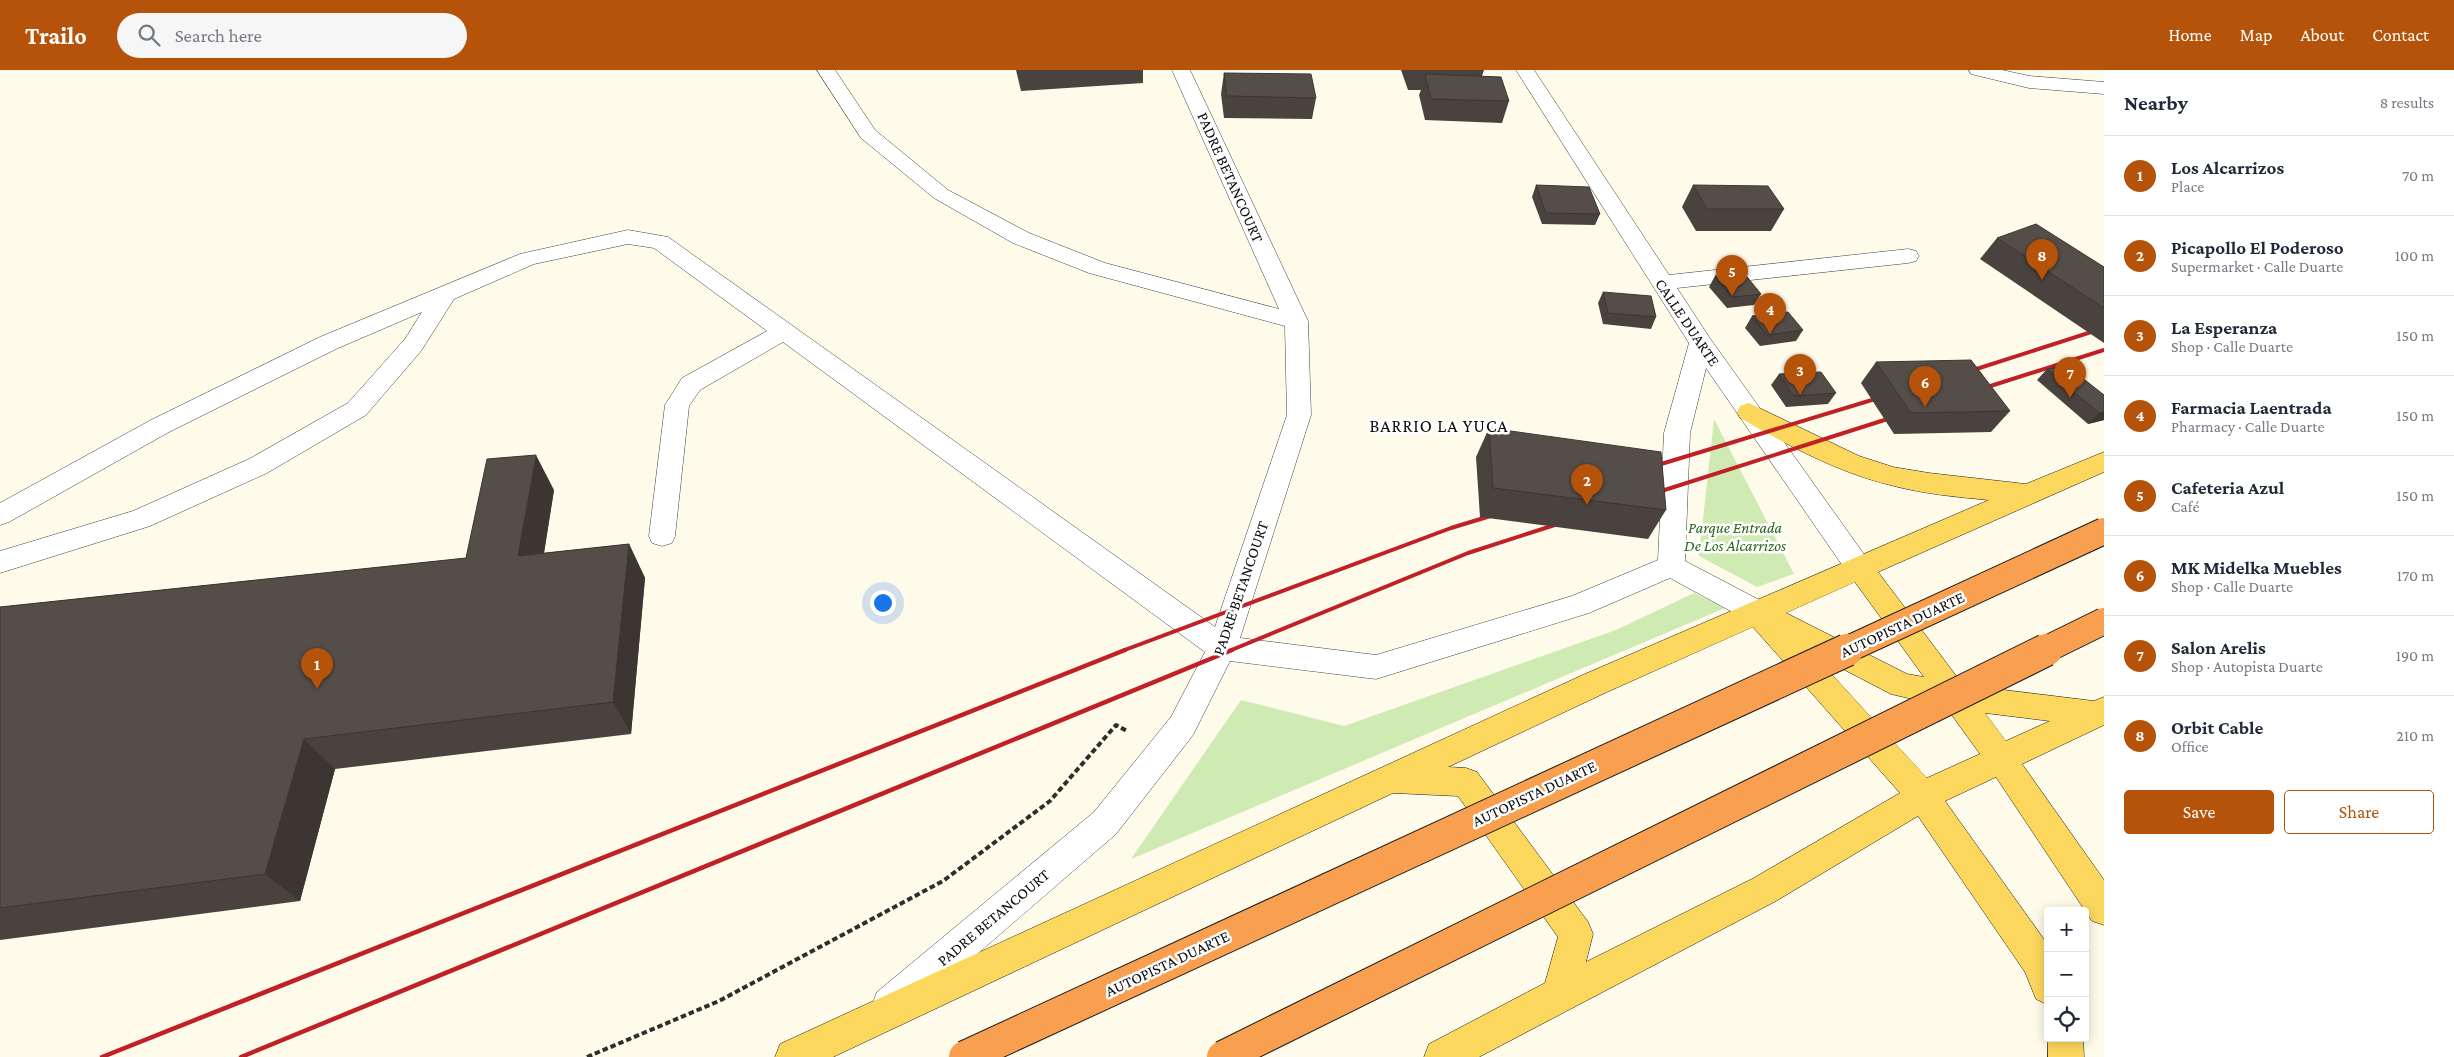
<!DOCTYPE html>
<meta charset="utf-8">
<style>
:root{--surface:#fff;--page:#f6f6f7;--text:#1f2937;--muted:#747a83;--line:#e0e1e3;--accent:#b45309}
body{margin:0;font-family:"Crimson Pro",serif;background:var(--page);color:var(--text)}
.controls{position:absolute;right:15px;bottom:15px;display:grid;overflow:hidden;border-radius:5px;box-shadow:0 2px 12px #0003}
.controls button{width:45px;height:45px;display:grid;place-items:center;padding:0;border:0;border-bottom:1px solid var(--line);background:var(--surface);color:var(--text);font:25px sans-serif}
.you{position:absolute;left:882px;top:532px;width:18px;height:18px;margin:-12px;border:4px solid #fff;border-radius:50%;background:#1a73e8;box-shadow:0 0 0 8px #1a73e833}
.badge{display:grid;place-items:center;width:32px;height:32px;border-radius:50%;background:var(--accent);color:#fff;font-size:16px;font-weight:700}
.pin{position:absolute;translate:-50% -41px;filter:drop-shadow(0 1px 2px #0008)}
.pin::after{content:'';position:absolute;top:26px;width:18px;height:15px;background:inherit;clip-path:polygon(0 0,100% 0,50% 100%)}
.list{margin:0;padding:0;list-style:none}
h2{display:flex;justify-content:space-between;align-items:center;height:65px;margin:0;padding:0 20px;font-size:21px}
h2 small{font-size:16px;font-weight:400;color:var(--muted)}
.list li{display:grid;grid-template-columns:32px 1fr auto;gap:15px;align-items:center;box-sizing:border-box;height:80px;padding:0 20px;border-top:1px solid var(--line)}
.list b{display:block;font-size:19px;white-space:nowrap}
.list p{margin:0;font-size:16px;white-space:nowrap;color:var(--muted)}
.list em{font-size:16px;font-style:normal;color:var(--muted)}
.actions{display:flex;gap:10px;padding:15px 20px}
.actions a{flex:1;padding:11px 0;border:1px solid var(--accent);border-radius:5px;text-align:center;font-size:18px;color:var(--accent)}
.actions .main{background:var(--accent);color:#fff}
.icon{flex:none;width:28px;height:28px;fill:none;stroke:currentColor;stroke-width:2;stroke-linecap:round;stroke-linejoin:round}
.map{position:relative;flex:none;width:2104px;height:987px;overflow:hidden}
header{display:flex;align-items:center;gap:30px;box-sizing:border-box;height:70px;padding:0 25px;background:var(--accent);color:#fff}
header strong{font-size:24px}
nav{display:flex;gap:28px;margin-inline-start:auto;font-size:18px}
.search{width:350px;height:45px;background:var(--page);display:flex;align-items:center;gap:12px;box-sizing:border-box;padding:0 18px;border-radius:28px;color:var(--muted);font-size:19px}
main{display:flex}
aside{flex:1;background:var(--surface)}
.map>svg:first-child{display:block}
.green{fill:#d0eab4}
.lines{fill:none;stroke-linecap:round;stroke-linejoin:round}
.minor-casing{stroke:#3f3f3f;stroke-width:1}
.major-casing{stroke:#1d1d1d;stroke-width:1}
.path{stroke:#2e2e2e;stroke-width:4;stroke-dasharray:5.5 3;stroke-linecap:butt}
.minor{fill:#fff;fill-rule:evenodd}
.major{fill:#fcd75e;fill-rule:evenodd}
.rail-far1{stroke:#c02127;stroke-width:4}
.rail{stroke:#c02127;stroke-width:4.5}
.highway-bridge-far1-casing{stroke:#1d1d1d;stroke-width:28;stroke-linecap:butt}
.highway-bridge-casing{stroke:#1d1d1d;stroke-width:34;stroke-linecap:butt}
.highway-bridge-far1{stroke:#f89f50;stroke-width:26}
.highway-bridge{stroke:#f89f50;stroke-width:32}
.wall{fill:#49423e}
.shaded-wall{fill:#3c3632}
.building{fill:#554d48;stroke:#3c3632}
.labels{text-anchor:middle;stroke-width:5;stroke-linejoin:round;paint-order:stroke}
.street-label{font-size:16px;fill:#0c0c0c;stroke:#fff}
.park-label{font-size:16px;font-style:italic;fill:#2a651b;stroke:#fff}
.neighbourhood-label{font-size:18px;letter-spacing:1px;fill:#0c0c0c;stroke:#fff}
</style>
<header>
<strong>Trailo</strong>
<div class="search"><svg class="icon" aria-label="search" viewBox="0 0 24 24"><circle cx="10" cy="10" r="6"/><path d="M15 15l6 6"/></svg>Search here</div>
<nav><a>Home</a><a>Map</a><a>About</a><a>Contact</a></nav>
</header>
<main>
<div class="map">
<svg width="2104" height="987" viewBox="0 0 2104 987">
<rect width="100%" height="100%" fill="#fffbeb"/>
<!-- green -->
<g class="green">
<polygon points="1714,349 1794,504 1757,517 1699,486"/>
<polygon points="1694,523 1725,538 1131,789 1241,630 1344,656 1616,560"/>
</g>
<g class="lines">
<defs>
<g id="minor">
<polygon points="817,0 835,0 875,60 948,120 1029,163 1105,193 1279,239 1172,0 1190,0 1308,251 1311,345 1240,568 1376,585 1572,526 1658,490 1664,363 1689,273 1516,0 1534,0 1669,205 1908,179 1916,181 1919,186 1916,191 1908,193 1677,218 1709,267 1873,497 1869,505 1859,508 1849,505 1706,298 1690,363 1685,491 1767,534 1771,542 1767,550 1757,554 1747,550 1670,508 1589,543 1376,609 1230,591 1193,665 1116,764 903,948 890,953 877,948 872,935 877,922 1094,742 1171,647 1205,582 783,272 700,320 689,336 675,466 672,473 662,476 652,473 649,466 665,335 682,308 767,261 654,178 628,174 534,194 454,229 421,281 366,345 267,403 150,456 0,503 0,481 133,441 249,389 348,333 405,269 422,242 336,279 169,362 9,452 0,455 0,433 151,350 320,267 520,184 628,160 668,167 1215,557 1287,345 1285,256 1089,203 1013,173 934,128 861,68"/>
<polygon points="1969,0 2002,0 2029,6 2104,12 2104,24 2029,18 1971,4"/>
</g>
<g id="major">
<path d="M1749,333L1859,386L1893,397L1929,403L2026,414L2104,382V402L1878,502L1963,615L2094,631L2104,627V655L2022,694L2104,810V855L2092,851L1996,707L1945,731L2048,875V935L2036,929L2025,902L1918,746L1776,831L1479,987H1424L1429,974L1545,913L1558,867L1458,726L1393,723L833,987H775L780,974L1585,604L1989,430C1957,427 1925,424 1894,416C1839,403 1789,376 1740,348L1737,342L1740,336ZM1855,512L1924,607L1907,604L1786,543ZM1753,557L1900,723L1752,809L1586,892L1593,864L1588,852L1477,702L1466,698L1448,697L1607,622ZM1812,583L1891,624L1946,637L1980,684L1927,708ZM1985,643L2050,651L2006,671Z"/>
<polygon points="2048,966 2048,968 2083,968 2084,987 2048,987"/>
</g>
</defs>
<!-- minor casing -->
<use href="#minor" class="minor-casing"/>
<!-- major casing -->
<use href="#major" class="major-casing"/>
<!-- path -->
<polyline class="path" points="587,987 719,931 943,811 1050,731 1116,655 1127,661"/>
<!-- minor -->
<use href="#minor" class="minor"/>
<!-- major -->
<use href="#major" class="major"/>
<!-- rail-far1 -->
<g class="rail-far1">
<polyline points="1964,303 2104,258"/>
<polyline points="1978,320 2104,280"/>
<polyline points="1648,398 1885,326"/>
<polyline points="1652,424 1897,346"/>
<polyline points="1122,581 1451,458 1497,444"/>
<polyline points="1229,581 1468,483 1564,452"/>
</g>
<!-- rail -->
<g class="rail">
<polyline points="102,987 1125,580"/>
<polyline points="241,987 1232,580"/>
</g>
<defs>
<g id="highway-bridge-far1">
<polyline points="1844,581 2104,461"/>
<polyline points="2043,581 2104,551"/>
</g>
<g id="highway-bridge">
<polyline points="965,987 1847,580"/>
<polyline points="1223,987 2046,580"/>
</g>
</defs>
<!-- highway-bridge-far1 casing -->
<use href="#highway-bridge-far1" class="highway-bridge-far1-casing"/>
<!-- highway-bridge casing -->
<use href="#highway-bridge" class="highway-bridge-casing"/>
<!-- highway-bridge-far1 -->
<use href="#highway-bridge-far1" class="highway-bridge-far1"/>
<!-- highway-bridge -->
<use href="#highway-bridge" class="highway-bridge"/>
</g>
<!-- wall -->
<g class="wall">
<polygon points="1016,0 1143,0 1143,13 1021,21"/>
<polygon points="1401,0 1484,0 1482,6 1509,31 1502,53 1425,50 1419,25 1421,20 1408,20"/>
<polygon points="1224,3 1316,28 1312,49 1224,48 1221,24"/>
<polygon points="1536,115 1600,144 1595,155 1542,154 1532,127"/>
<polygon points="1693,115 1784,139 1771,161 1696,161 1682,137"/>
<polygon points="1997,168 2104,197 2104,273 1980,189"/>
<polygon points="1715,206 1761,224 1754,235 1727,238 1709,217"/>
<polygon points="1603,222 1656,247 1651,259 1603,254 1598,233"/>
<polygon points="1752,246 1803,260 1796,271 1760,276 1745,258"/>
<polygon points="1876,292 2010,341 1991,362 1894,364 1861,313"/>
<polygon points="2047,299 2104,325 2104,350 2088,354 2037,310"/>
<polygon points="1779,304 1836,323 1828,334 1786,337 1771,315"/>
<polygon points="1489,358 1666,440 1648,469 1480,447 1476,387"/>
<polygon points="554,420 544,483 629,474 645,508 631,664 335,699 300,831 0,870 0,537 466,488"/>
</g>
<!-- shaded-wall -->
<g class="shaded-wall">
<polygon points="2104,342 2104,350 2088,354 2099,343"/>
<polygon points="536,385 554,420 538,520 518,486"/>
<polygon points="629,474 645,508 631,664 613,632"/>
<polygon points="304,669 335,699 300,831 265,804"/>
</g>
<!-- building -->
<g class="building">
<polygon points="1224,3 1311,4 1316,28 1227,26"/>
<polygon points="1425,4 1501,7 1509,31 1431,29"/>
<polygon points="1536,115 1589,117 1600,144 1546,143"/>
<polygon points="1693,115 1768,116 1784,139 1707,139"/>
<polygon points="2036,154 2104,197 2104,238 1997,168"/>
<polygon points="1743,202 1761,224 1733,227 1715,206"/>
<polygon points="1603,222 1651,226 1656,247 1608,243"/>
<polygon points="1788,242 1803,260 1767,265 1752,246"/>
<polygon points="1971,290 2010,341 1911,343 1876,292"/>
<polygon points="2066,295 2104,325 2104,342 2099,343 2047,299"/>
<polygon points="1821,302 1836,323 1794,326 1779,304"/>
<polygon points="1489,358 1661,382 1666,440 1493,418"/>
<polygon points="536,385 518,486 629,474 613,632 304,669 265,804 0,838 0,537 466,488 487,389"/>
</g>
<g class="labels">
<!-- street labels -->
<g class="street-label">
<text transform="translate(1231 107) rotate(66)" y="6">PADRE BETANCOURT</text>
<text transform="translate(1688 252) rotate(56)" y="6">CALLE DUARTE</text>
<text transform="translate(1240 518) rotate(-71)" y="6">PADRE BETANCOURT</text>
<text transform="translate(1902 554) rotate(-25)" y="6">AUTOPISTA DUARTE</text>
<text transform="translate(1534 723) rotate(-25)" y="6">AUTOPISTA DUARTE</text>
<text transform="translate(993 847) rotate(-40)" y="6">PADRE BETANCOURT</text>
<text transform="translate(1167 893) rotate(-25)" y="6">AUTOPISTA DUARTE</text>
</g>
<!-- park labels -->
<g class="park-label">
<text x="1735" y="463">Parque Entrada<tspan x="1735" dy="18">De Los Alcarrizos</tspan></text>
</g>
<!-- neighbourhood labels -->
<g class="neighbourhood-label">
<text x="1439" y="362">BARRIO LA YUCA</text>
</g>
</g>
</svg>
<div class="controls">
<button>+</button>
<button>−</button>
<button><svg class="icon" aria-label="locate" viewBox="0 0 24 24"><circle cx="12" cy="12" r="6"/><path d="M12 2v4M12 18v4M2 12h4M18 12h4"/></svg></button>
</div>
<div class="you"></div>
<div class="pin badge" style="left:317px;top:619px">1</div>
<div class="pin badge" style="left:1587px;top:435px">2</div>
<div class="pin badge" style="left:1800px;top:325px">3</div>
<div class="pin badge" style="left:1770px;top:264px">4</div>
<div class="pin badge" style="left:1732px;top:226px">5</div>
<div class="pin badge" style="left:1925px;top:337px">6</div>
<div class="pin badge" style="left:2070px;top:328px">7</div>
<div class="pin badge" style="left:2042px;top:210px">8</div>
</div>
<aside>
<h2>Nearby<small>8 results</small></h2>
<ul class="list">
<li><span class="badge">1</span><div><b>Los Alcarrizos</b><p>Place</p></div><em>70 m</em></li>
<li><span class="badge">2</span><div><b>Picapollo El Poderoso</b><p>Supermarket · Calle Duarte</p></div><em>100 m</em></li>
<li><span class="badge">3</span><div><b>La Esperanza</b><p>Shop · Calle Duarte</p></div><em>150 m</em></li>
<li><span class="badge">4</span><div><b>Farmacia Laentrada</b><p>Pharmacy · Calle Duarte</p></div><em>150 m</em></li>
<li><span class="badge">5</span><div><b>Cafeteria Azul</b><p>Café</p></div><em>150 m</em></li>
<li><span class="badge">6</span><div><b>MK Midelka Muebles</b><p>Shop · Calle Duarte</p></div><em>170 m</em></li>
<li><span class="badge">7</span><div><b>Salon Arelis</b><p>Shop · Autopista Duarte</p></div><em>190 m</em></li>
<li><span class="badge">8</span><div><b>Orbit Cable</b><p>Office</p></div><em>210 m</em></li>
</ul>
<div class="actions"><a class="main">Save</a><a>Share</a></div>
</aside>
</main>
